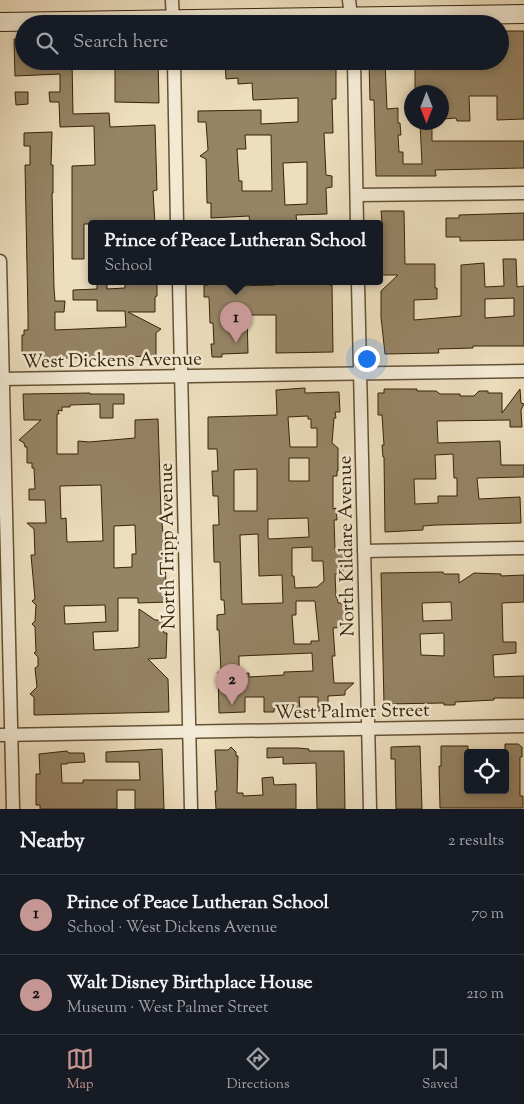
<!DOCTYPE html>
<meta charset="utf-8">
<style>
:root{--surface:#171b24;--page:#242831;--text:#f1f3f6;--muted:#9ea1a6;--line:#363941;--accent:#c59692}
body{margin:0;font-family:"Sorts Mill Goudy",serif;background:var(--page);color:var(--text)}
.controls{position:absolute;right:15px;bottom:15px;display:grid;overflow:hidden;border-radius:5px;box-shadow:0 2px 8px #0003}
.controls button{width:45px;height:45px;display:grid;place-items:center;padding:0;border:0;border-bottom:1px solid var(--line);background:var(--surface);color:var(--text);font:25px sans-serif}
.compass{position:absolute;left:404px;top:85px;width:45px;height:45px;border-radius:50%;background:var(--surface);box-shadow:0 2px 8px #0003;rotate:180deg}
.you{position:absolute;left:366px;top:358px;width:18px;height:18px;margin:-12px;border:4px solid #fff;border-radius:50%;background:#1a73e8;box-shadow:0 0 0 8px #1a73e833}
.badge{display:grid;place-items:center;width:32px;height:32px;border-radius:50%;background:var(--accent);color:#111;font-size:16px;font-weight:700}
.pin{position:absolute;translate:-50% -41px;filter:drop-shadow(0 1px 2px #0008)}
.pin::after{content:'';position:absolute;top:26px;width:18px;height:15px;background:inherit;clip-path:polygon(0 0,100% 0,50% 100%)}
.popup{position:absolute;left:88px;top:220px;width:295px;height:65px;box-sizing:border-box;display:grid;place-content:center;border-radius:5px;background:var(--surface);filter:drop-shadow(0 1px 4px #0005);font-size:16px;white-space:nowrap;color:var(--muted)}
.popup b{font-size:19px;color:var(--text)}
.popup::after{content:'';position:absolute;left:50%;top:100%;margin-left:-10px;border:10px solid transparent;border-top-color:var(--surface)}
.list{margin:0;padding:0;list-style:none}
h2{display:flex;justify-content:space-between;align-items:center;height:65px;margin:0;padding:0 20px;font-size:21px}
h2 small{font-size:16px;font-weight:400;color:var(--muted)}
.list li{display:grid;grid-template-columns:32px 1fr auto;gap:15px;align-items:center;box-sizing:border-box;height:80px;padding:0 20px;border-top:1px solid var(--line)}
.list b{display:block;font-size:19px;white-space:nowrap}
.list p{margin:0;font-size:16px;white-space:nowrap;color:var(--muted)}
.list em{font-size:16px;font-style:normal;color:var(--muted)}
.icon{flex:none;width:28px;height:28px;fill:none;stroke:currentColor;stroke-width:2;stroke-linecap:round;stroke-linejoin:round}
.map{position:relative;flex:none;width:524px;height:809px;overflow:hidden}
.search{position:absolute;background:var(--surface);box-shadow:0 2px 8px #0003;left:15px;right:15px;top:15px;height:55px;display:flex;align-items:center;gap:12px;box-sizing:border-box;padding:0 18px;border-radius:28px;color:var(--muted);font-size:19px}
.sheet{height:225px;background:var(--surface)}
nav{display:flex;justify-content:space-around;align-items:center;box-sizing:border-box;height:70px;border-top:1px solid var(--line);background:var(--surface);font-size:14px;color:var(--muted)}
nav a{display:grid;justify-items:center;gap:2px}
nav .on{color:var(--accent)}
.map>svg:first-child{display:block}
.building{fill:#968466;stroke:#372306;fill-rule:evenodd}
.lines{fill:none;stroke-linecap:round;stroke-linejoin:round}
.street-casing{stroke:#645234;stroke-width:15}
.secondary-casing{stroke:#372306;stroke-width:20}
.street{stroke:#f3ead5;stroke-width:12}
.secondary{stroke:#f3ead5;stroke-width:18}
.labels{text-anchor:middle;stroke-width:5;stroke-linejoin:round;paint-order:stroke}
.street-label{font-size:19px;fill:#372306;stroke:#f3ead5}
</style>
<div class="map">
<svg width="524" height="809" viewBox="0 0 524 809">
<rect width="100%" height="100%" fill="#eddebe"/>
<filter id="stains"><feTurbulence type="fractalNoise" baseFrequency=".004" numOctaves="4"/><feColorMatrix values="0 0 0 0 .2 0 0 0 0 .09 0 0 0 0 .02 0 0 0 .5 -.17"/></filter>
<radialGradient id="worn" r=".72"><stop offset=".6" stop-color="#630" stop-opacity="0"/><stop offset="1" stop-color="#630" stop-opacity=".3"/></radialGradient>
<!-- building -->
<g class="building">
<polygon points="500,31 524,31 524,119 497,120 497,96 469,96 470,121 457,121 456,118 443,119 442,92 415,92 415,61 500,61"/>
<polygon points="14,39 24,39 24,61 72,61 73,114 109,113 110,127 155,125 157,190 153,191 155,224 84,224 84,259 72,259 72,166 95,165 94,126 60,127 59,102 50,102 49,92 60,92 60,74 15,76"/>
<polygon points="115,61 158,61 159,103 115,102"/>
<path d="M225,61H298L299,65L319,64L318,61H336V99H332L333,133H324L326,175L332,176V187L326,188L327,214L296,215L297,224H250L249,216L211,218V203H207L206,159L200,156L208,150L206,122H198V111L261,110V124L298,122V98L253,100L252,83L238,84V78L226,79ZM245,135H271L272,191H242V181H239L237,149H246ZM307,162V204L285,205L283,163Z"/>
<polygon points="369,61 385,61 387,109 398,108 398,123 400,123 401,135 398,135 399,152 403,152 403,164 422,164 420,123 432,123 432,141 524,141 524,168 435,170 436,176 376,176 374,100 370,100"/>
<polygon points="15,92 28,92 28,104 16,105"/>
<polygon points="52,132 51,165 53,165 53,193 52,193 54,288 55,301 65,301 64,312 55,312 55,330 126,327 125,311 97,311 97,300 73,300 73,290 97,289 97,282 107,282 107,289 125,288 125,282 157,282 157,296 155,297 155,312 128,312 161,329 156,333 156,356 24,359 24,354 22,354 22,335 24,335 24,330 28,330 28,315 25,165 30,165 30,146 24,146 24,133"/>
<path d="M381,211H404L405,264H435V288H437V299L414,300V320L461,316V265L484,263L485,287L504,286L503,259H516L517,287L524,286V346H473V348L438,349L439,353L385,354L381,317V291L398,275H380V223H382ZM514,298V316L485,318V299Z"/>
<polygon points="524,213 524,240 460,241 460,237 446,237 446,218 459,218 459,215"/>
<polygon points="208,282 236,282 236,286 275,285 275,282 330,282 330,285 332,285 333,352 276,353 276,315 247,315 248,353 222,354 222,357 212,357 211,344 214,344 213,323 210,323 209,297 204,297 204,285 208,285"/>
<path d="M305,388V393L339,392L340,412H335L336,418H334L332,443L338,448V471H337V476H333V509L336,508L337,520H334L335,549H343V574H335L336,597H337L338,603H344L345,627L333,628L335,656H332L334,683H354L345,691V695L328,696V710L318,711V697H299L300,709H274V712H264V697H245V712L219,713L218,672L221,671L219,630H217V615L225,614L224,600H221L220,562H214V558L213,525H219L218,496H213L212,471H218L217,449H208V417L277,415L276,390ZM308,416V419H311V428H317V447H290L288,417ZM289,458H309V481H289ZM257,469V511H234V470ZM308,518L309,537L269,539L268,537V519ZM258,534L259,576L282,575L283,603L242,604L240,535ZM312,547V561H323L324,581L317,587L295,588L294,576H292V548ZM296,601H315L319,641H311V644H294L292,615H296ZM312,653L313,671L284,672V675L249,677V673L239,674V656Z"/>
<path d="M384,389H417V391H436L440,394H460V396H474L479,391H488V393H502V413L520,389L521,403L524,404L521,410L522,427H510V420L437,421L438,443L500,441L501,465H524V477L477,478L479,499L520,497L521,523L436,525L423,526V530L385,532L384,457H383L382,445H384L382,415H378V393H384ZM453,454L454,478H457V496H438V503L415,504L414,479H436L435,455Z"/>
<path d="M90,393V394H124V404H113V418H100V404L70,405V407H62V411L58,410L59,414H57V454H78V441L89,442L135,438V420L158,419L161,513L165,553L166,588H168V602L138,603V598H118V631L93,632L94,650L133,648L139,647V609L155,620H162L164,633H167L166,658L148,659L168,679L169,712L34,715V697L30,694L37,687L35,668L38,666V657L34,653L36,652L35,627L32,624L35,621L36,605L32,601L35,599L31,555H35L34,529L27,523H46L45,500H29V489H35L34,468H32V463H27V447H25L24,443L19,440L41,420H24L23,394ZM101,485L103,541L67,542L66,518L61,519L60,486ZM135,525L136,554H132V567L114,568V526ZM105,605L106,622L65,624L64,606Z"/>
<path d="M443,572L444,574H459V583L474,573L501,574V576L524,575V602L502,603L503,642H516V653L493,655L494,677L524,676V698H494V700L455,702V705H444V703L384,704L381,573ZM451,602L452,620L423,621L422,603ZM443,633L444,634V656L421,655L420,634Z"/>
<polygon points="505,744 518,744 522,747 522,757 520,757 520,796 523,796 523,808 440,808 439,766 441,766 441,746 468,746 468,790 505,790"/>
<polygon points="420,746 422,809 396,809 395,759 391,759 391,747"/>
<polygon points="231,747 236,752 236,756 238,756 237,793 243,793 243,796 263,795 262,778 273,777 274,785 296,784 296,809 216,809 215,791 217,791 215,750 228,750"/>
<polygon points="267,748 298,748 309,749 309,751 344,751 345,809 317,809 316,763 283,764 283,757 267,758"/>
<polygon points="162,749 164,809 135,809 135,790 117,790 117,809 40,809 40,805 36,805 36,774 40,774 39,754 67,751 69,753 84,753 85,762 67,763 67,764 61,764 62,783 83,783 83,780 140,780 139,762 106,762 106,752"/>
</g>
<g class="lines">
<defs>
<g id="street">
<polyline points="172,0 173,24"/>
<polyline points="349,0 352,24"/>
<polyline points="174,61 177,224"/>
<polyline points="354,61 357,224"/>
<polyline points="357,195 524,193"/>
<polyline points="0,261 13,809"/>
<polyline points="179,282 191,809"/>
<polyline points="358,282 370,809"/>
<polyline points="0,379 524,371"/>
<polyline points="364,551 524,548"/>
<polyline points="0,735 524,726"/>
</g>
<polyline id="secondary" points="0,22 524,14"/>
</defs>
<!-- street casing -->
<use href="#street" class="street-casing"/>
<!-- secondary casing -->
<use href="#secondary" class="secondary-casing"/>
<!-- street -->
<use href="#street" class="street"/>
<!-- secondary -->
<use href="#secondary" class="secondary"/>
</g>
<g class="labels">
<!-- street labels -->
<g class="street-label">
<text transform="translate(112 359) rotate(-1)" y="7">West Dickens Avenue</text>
<text transform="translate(166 546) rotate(-91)" y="7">North Tripp Avenue</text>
<text transform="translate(345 546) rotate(-91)" y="7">North Kildare Avenue</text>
<text transform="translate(352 710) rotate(-1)" y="7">West Palmer Street</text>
</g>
</g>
<rect width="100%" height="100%" filter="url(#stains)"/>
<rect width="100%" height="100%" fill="url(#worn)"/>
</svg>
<div class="controls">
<button><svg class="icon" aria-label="locate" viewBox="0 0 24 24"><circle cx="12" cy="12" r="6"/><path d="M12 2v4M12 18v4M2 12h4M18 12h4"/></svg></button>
</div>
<svg class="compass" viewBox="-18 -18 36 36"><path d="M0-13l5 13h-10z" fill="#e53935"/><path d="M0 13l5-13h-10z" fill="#9ea1a6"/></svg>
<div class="you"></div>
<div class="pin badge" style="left:236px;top:343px">1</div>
<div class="popup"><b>Prince of Peace Lutheran School</b>School</div>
<div class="pin badge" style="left:232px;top:705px">2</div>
<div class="search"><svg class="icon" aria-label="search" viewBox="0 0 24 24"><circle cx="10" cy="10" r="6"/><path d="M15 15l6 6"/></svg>Search here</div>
</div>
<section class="sheet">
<h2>Nearby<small>2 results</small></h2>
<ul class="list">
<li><span class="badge">1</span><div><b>Prince of Peace Lutheran School</b><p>School · West Dickens Avenue</p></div><em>70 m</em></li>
<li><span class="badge">2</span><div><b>Walt Disney Birthplace House</b><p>Museum · West Palmer Street</p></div><em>210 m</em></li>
</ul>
</section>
<nav>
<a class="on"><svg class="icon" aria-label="map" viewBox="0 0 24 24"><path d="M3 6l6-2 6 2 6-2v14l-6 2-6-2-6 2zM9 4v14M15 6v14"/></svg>Map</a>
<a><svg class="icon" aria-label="directions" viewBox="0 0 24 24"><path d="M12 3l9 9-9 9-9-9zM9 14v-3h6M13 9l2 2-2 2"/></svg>Directions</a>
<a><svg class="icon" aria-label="saved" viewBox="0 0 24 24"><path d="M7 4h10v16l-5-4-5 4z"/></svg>Saved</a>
</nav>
